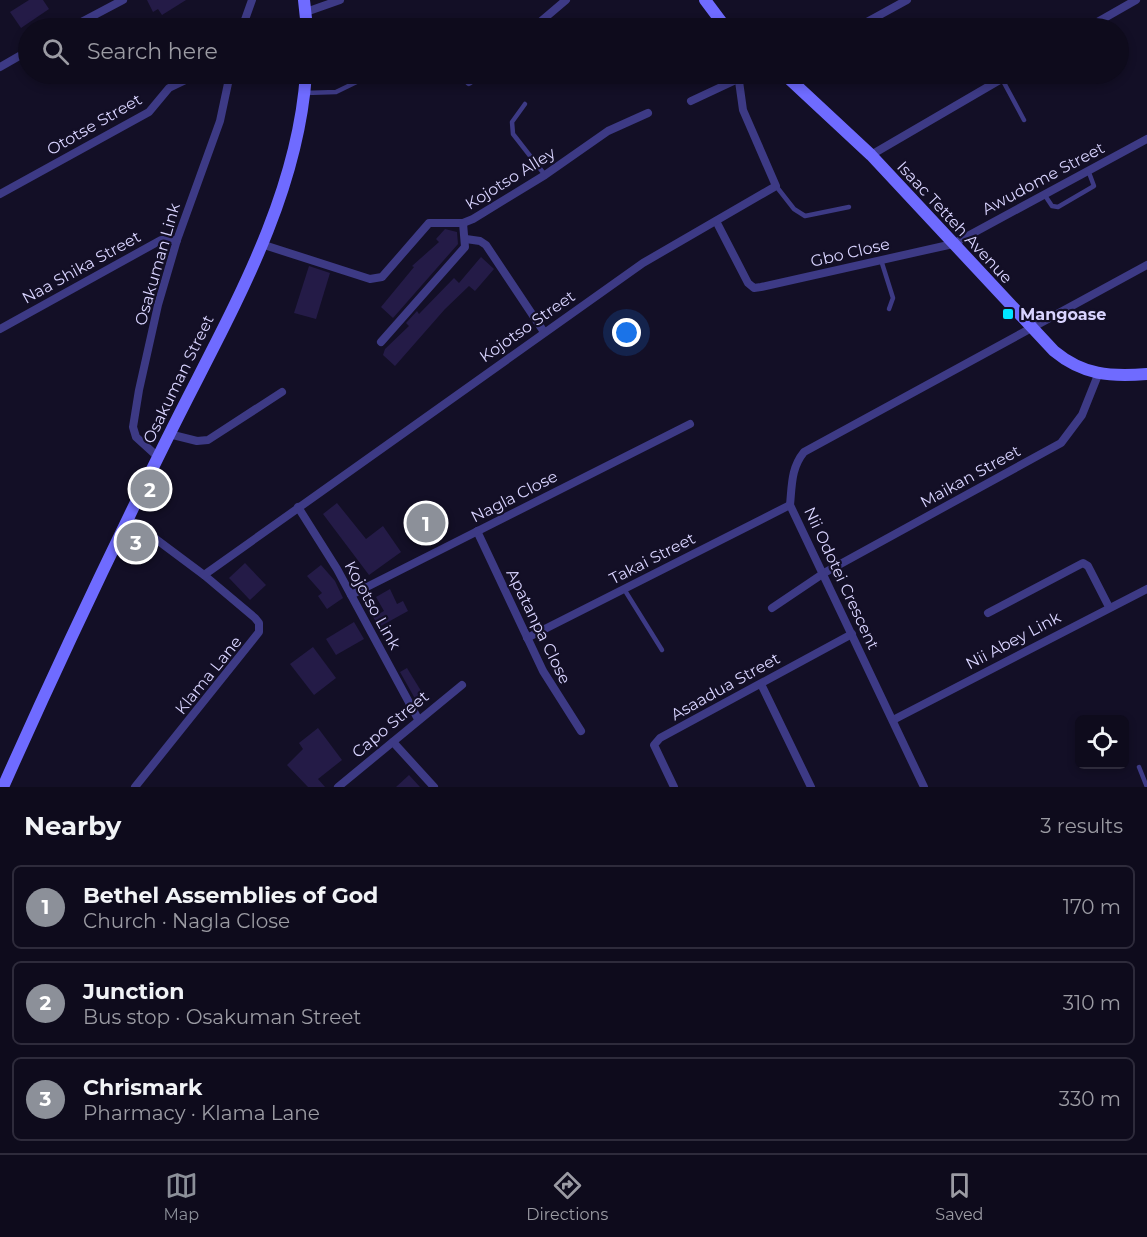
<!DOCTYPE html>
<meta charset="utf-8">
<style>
:root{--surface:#0e0b1c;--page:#1c1929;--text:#f1f3f6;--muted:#9b9ba3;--line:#2e2b3b;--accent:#8c9099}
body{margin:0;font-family:Montserrat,sans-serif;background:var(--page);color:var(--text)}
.controls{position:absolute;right:18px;bottom:18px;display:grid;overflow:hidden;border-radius:9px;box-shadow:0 3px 9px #0003}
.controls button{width:54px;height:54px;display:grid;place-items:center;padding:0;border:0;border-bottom:2px solid var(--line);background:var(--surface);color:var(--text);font:30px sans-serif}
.you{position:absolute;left:627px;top:333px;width:21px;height:21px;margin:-15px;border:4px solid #fff;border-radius:50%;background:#1a73e8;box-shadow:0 0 0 9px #1a73e833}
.badge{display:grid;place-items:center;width:39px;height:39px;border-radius:50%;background:var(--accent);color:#fff;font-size:20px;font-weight:700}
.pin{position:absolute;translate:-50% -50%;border:3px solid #fff;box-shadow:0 2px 6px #0006}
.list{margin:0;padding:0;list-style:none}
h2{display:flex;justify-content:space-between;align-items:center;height:78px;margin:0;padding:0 24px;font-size:26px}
h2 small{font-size:20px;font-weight:400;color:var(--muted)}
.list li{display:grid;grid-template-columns:39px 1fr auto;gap:18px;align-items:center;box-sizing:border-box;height:84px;margin:0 12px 12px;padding:0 12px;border:2px solid var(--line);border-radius:9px}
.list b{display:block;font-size:22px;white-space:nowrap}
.list p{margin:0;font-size:20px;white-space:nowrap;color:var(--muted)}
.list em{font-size:20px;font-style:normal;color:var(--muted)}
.icon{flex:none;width:33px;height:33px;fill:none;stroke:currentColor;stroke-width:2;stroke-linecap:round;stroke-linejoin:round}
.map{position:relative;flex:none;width:1147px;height:787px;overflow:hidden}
.search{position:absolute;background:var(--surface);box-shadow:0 3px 9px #0003;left:18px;right:18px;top:18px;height:66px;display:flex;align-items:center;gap:15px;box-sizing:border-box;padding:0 21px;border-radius:33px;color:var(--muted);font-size:22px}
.sheet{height:366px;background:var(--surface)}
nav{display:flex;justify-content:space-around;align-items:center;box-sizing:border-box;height:84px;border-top:2px solid var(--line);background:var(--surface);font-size:16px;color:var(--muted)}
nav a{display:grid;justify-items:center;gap:3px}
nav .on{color:var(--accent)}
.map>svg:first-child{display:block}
.building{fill:#241b47}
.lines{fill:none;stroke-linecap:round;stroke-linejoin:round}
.lane{stroke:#3d3a85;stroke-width:4.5}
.street{stroke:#3d3a85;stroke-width:8}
.secondary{stroke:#6f6bff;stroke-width:12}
.poi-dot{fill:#00e5ff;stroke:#130f26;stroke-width:2}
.labels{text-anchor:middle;stroke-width:4.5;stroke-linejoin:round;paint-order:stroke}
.street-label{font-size:16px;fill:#d9d4ff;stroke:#130f26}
.poi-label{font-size:16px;font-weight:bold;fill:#d9d4ff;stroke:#130f26;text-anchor:start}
</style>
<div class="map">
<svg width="1147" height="787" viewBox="0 0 1147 787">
<rect width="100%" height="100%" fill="#130f26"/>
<!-- building -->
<g class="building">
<polygon points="29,0 43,0 49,9 21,28 10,12"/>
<polygon points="147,0 186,0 162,15 158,9 153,12"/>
<polygon points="445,229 457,232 458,244 393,318 381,307 414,267 412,266 439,242 436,239"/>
<polygon points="481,257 494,269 475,291 469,286 445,309 395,366 383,355 385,349 409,326 406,323 417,311 419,314 454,278 459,283"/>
<polygon points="309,266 330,273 316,319 294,313"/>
<polygon points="337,503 366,539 383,526 401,552 369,575 323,514"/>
<polygon points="245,563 266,585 250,600 229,578"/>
<polygon points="321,565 335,581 343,598 327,609 318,596 322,593 307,576"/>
<polygon points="390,589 397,604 403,601 408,611 379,627 373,617 384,611 376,597"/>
<polygon points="354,622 364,639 336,655 326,639"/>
<polygon points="313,647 336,678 314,695 290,664"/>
<polygon points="407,668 426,699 418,704 400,672"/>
<polygon points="318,728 342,760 318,779 325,787 308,787 287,765 303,749 299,743"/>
<polygon points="409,775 420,787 396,787"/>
</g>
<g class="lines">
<!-- lane -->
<g class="lane">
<polyline points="1002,79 1024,120"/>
<polyline points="305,93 336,92 373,74"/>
<polyline points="525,104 512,122 513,134 545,175"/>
<polyline points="776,186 794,209 805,216 849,207"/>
<polyline points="1044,194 1052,206 1058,207 1094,186 1088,170"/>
<polyline points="881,260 893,298 889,309"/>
<polyline points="624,589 662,650"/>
<polyline points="1139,767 1147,787"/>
</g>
<!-- street -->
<g class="street">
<polyline points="306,12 340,0"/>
<polyline points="70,28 123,0"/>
<polyline points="242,28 252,0"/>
<polyline points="533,28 566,0"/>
<polyline points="856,28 907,0"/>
<polyline points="1087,28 1136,0"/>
<polyline points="0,67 28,51"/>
<polyline points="469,82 479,74"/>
<polyline points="691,101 738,79"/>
<polyline points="871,155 1010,74"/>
<polyline points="0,194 149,112 169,88 198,74"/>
<polyline points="716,221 748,283 754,288 761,287 953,244 1147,139"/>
<polyline points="466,239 480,241 486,245 544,332"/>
<polyline points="261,244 370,279 382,277 429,223 463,223 473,219 545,175 608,131 648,113"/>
<polyline points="0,329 161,240 177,240"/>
<polyline points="381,342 465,247 463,223"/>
<polyline points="169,434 197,441 208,440 282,392"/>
<polyline points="158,457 136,437 133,427 139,390 158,305 177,240 220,121 230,74"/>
<polyline points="298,507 337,569 418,719"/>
<polyline points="129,519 204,575 255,618 259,623 259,632 135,787"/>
<polyline points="477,531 543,671 581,731"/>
<polyline points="204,575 643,263 776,186 743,110 738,74"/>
<polyline points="351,595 690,424"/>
<polyline points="772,608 824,573 1061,443 1082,415 1098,375"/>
<polyline points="988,613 1083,563 1088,566 1109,607"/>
<polyline points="527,638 790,505"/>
<polyline points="761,684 811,787"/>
<polyline points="893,720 1147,589"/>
<polyline points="393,742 434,787"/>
<polyline points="338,787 462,685"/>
<polyline points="674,787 654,745 660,738 852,634"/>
<path d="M924,787L790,505C792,485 791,468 804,452L1147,265"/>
</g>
<!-- secondary -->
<g class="secondary">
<polyline points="304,0 307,28"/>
<polyline points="705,0 726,28"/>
<path d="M784,74L871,155L1054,351C1083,375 1110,377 1147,374"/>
<path d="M3,787C55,670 110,554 167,439C224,323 297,205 306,74"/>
</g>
</g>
<!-- markers -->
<rect class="poi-dot" x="1002" y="308" width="12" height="12" rx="3"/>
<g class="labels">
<!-- street labels -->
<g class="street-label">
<text transform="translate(94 124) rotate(-30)" y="6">Ototse Street</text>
<text transform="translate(510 178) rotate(-32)" y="6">Kojotso Alley</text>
<text transform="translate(1043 178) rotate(-28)" y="6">Awudome Street</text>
<text transform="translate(955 222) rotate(47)" y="6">Isaac Tetteh Avenue</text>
<text transform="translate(850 252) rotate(-13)" y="6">Gbo Close</text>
<text transform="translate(157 264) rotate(-74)" y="6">Osakuman Link</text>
<text transform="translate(81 267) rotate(-29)" y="6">Naa Shika Street</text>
<text transform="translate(527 326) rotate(-35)" y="6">Kojotso Street</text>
<text transform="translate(178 379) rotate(-64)" y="6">Osakuman Street</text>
<text transform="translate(970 476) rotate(-29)" y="6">Maikan Street</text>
<text transform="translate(514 496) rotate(-27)" y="6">Nagla Close</text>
<text transform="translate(652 558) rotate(-27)" y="6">Takai Street</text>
<text transform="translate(842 578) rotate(65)" y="6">Nii Odotei Crescent</text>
<text transform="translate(373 605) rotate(61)" y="6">Kojotso Link</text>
<text transform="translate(539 626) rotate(64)" y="6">Apatanpa Close</text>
<text transform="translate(1013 640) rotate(-28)" y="6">Nii Abey Link</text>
<text transform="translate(208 675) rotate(-51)" y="6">Klama Lane</text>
<text transform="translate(725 686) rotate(-29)" y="6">Asaadua Street</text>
<text transform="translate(390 724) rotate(-40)" y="6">Capo Street</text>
</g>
<!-- poi labels -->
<g class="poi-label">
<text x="1020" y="320">Mangoase</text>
</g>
</g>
</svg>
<div class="controls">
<button><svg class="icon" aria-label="locate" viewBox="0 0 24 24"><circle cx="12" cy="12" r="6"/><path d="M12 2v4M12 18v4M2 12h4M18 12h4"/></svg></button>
</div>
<div class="you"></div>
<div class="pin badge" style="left:426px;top:523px">1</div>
<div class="pin badge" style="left:150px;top:489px">2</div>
<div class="pin badge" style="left:136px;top:542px">3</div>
<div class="search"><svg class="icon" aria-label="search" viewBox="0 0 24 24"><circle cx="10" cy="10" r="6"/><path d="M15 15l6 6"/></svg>Search here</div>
</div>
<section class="sheet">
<h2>Nearby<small>3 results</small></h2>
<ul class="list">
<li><span class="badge">1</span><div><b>Bethel Assemblies of God</b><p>Church · Nagla Close</p></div><em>170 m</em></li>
<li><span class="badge">2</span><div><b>Junction</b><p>Bus stop · Osakuman Street</p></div><em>310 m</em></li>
<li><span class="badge">3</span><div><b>Chrismark</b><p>Pharmacy · Klama Lane</p></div><em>330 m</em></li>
</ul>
</section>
<nav>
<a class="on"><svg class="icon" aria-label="map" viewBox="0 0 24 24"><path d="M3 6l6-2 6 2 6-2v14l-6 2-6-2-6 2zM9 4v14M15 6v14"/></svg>Map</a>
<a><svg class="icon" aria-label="directions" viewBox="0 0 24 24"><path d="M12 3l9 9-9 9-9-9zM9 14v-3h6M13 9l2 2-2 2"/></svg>Directions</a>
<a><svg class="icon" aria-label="saved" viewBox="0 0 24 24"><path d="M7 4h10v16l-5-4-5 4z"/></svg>Saved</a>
</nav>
